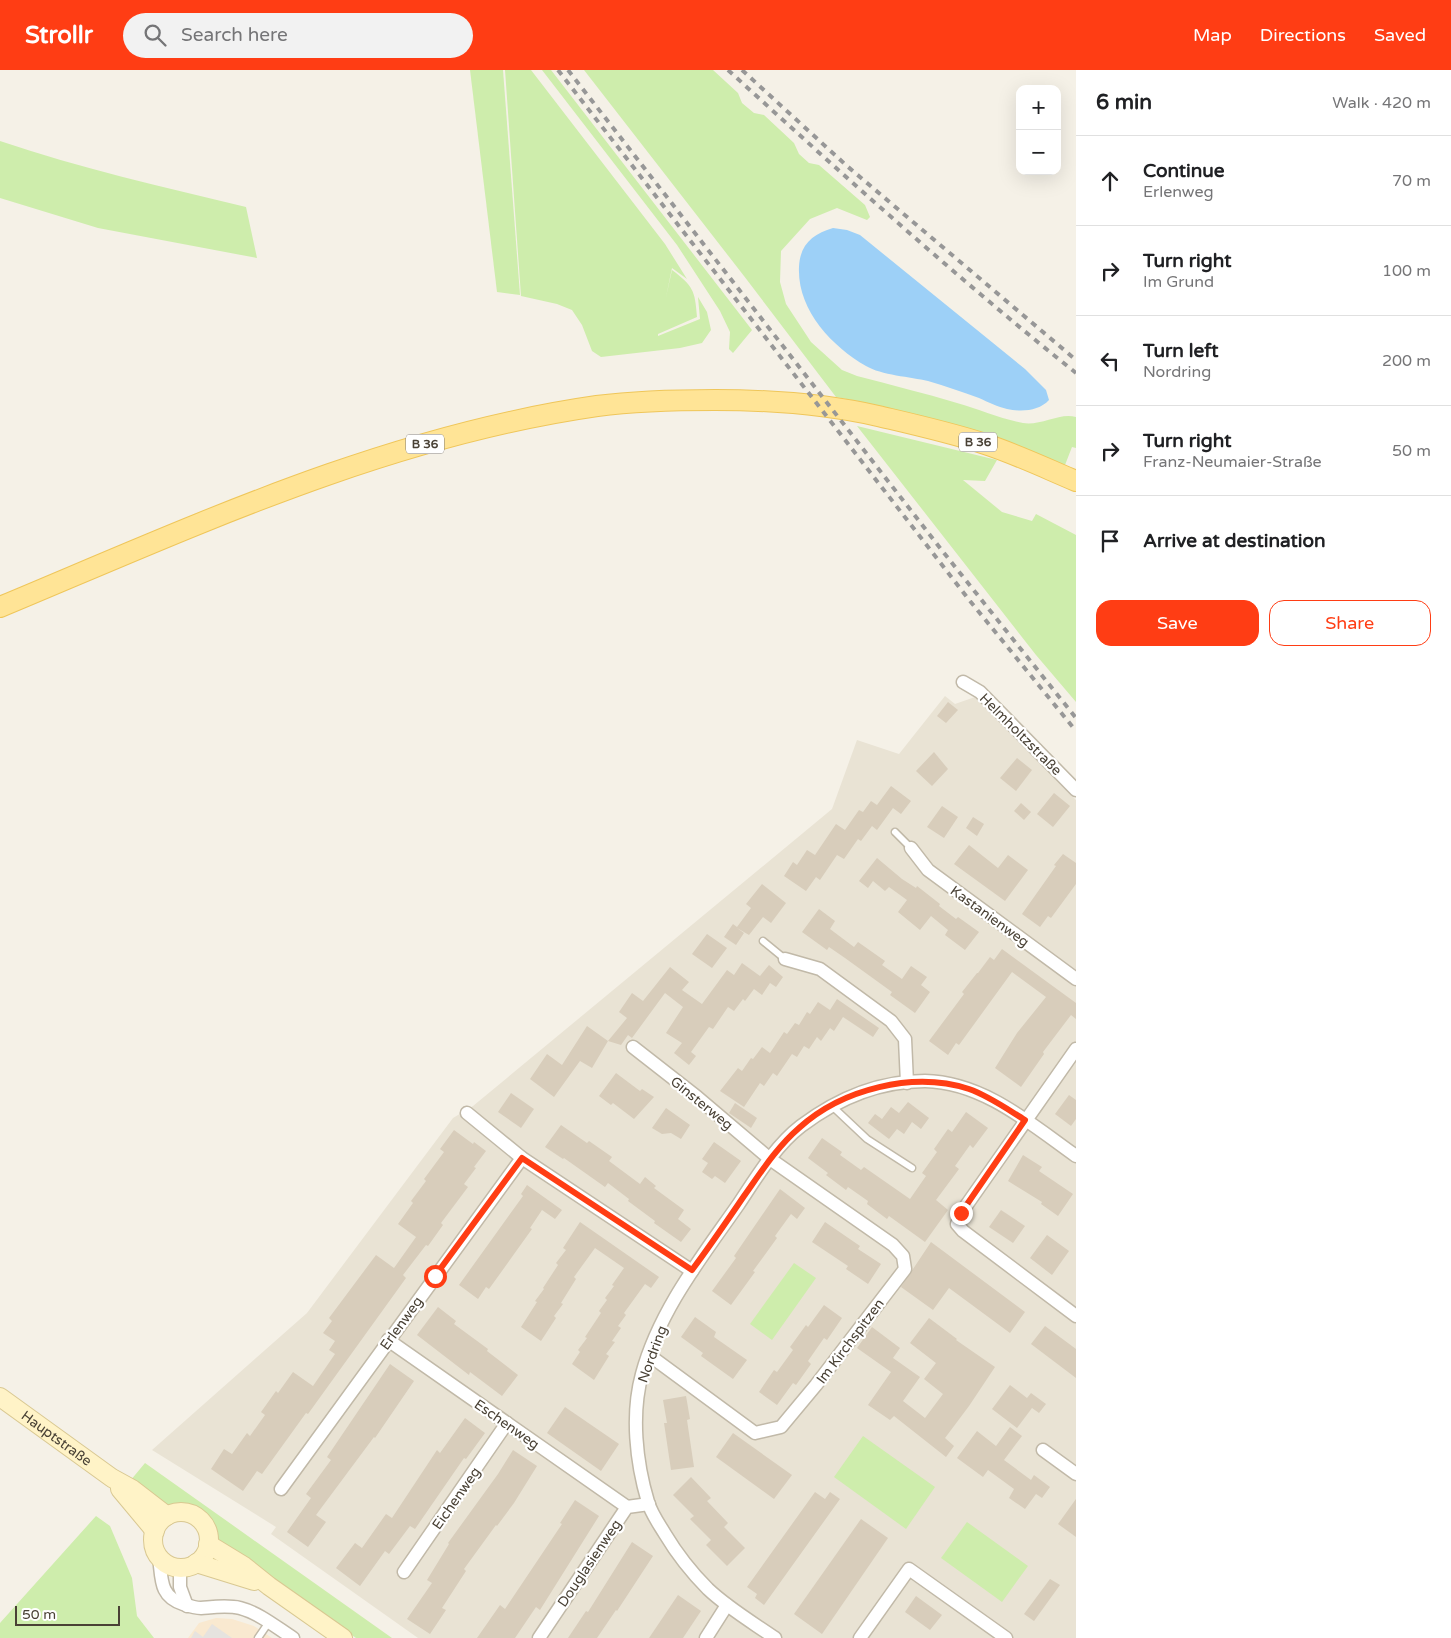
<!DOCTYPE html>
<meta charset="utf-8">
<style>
:root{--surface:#fff;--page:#f2f2f2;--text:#202124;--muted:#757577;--line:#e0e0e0;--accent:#ff3d14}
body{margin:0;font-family:"Varela Round",sans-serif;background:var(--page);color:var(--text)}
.controls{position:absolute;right:15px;top:15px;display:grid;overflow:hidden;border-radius:10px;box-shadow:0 5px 20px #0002}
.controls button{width:45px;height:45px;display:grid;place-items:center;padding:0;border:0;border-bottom:1px solid var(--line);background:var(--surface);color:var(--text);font:25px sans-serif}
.scale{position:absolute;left:15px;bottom:12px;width:105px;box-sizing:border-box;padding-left:5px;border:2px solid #494135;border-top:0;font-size:14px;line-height:18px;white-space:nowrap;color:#494135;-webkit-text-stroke:4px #fff;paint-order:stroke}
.stop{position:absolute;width:15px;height:15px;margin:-11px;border:4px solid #ff3d14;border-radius:50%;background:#fff}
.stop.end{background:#ff3d14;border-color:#fff;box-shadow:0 1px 5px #0008}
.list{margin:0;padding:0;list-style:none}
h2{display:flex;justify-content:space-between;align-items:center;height:65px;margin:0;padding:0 20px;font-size:21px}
h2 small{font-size:16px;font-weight:400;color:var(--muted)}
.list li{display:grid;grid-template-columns:32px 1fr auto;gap:15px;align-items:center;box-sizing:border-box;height:90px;padding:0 20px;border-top:1px solid var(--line)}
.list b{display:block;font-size:19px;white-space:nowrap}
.list p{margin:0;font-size:16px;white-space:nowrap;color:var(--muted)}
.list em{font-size:16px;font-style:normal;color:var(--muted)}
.actions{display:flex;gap:10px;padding:15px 20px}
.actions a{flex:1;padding:11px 0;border:1px solid var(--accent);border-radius:15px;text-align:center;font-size:18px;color:var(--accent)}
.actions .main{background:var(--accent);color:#fff}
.icon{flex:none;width:28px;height:28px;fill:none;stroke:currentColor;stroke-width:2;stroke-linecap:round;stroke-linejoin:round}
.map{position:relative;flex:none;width:1076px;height:1568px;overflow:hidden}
header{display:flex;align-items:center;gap:30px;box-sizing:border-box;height:70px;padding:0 25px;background:var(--accent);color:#fff}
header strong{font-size:24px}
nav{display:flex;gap:28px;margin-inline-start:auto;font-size:18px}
.search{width:350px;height:45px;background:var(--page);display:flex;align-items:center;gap:12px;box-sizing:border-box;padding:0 18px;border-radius:28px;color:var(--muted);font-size:19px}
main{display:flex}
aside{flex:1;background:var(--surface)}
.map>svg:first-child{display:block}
.residential{fill:#e9e3d4}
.commercial{fill:#f9e9d0}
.green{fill:#ceedac}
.parking{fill:#e6e3df}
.water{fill:#9dd0f7}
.building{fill:#d8cdbb}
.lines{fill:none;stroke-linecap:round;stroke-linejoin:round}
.lane-casing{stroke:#c1b9a8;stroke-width:9}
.street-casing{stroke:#c1b9a8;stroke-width:15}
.secondary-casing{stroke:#d9c892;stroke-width:20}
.primary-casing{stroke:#efc65a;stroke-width:22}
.lane{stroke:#fff;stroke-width:6}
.street{stroke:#fff;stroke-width:12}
.secondary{stroke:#fff3c7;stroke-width:18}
.primary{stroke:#ffe496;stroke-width:20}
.rail{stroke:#979797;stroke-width:4;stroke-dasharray:6 6;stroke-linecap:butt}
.route{stroke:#ff3d14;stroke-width:6}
.labels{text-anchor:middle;stroke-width:4.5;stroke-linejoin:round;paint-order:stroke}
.shield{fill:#fff;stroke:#807a72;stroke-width:1}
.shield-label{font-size:12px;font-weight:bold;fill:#494135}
.street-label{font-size:14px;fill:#494135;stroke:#fff}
</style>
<header>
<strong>Strollr</strong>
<div class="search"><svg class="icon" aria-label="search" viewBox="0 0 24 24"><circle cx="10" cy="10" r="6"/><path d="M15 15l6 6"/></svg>Search here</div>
<nav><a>Map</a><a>Directions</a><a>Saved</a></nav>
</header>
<main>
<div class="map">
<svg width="1076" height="1568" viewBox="0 0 1076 1568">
<rect width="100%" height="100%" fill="#f5f1e7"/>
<!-- residential -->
<polygon class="residential" points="945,626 955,634 975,627 1076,730 1076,1568 418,1568 271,1464 276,1457 152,1380 307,1243 453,1048 473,1036 832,739 857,670 899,684"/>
<!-- commercial -->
<polygon class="commercial" points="216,1548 232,1549 254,1556 272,1568 188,1568 199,1553"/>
<!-- green -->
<g class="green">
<polygon points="470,0 503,0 520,225 497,222"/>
<path d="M505,0H531L665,174L687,209L672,198L666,227L672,200C693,216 695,220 697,247L658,264V266L700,249L698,227L707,242L711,260L702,273L680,278L601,287L592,281L582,255L572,240L557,234L521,226Z"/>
<polygon points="542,0 551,0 752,260 733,283 729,279 730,262 720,241 677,175"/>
<path d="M584,0H713L738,23L742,33L754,43L764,45L794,73L799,84L809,93L819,95L865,135L870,147L867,150L837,138L810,149L781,181L780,212L786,234L811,272L842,300L857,306C891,315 924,323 957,333C979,339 1001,349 1023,353C1041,356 1060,342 1076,347V378L1072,377L1065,395C991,366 914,341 836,327L744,206Z"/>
<path d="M0,71C80,98 163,117 246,137L257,188L98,158L0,128Z"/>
<polygon points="857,356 997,390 985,411 963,410 1002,442 1032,451 1036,444 1076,465 1076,632 1036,585"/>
<polygon points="794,1193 816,1208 772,1270 750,1254"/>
<polygon points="863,1366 935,1417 906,1459 834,1407"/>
<polygon points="145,1393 392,1568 356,1568 215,1470 204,1451 195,1443 180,1439 165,1438 130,1411"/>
<polygon points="96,1446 110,1456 132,1508 137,1546 154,1568 0,1568 0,1553"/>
<polygon points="967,1452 1028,1496 1002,1532 941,1488"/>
</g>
<!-- parking -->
<polygon class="parking" points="212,1554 232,1568 191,1568 195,1561 203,1567"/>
<!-- water -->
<path class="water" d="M833,158L847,160L860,165L1025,299L1046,320L1049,330C1039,341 1022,342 1007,339C998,337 988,332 979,328C962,322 946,316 928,311C911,307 881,305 866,296C831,276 797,239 799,197C800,174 813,164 833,158Z"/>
<!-- building -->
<g class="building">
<polygon points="948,632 958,640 946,653 937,646"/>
<polygon points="934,682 948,699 932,716 916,701"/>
<polygon points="1017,688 1032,700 1016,721 1000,708"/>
<polygon points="891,716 911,731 901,744 893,738 877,760 872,756 861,771 858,769 844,789 837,785 820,810 816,807 806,821 784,806 793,792 797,795 807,780 815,785 836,754 845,760 859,740 863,742 871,731 877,735"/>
<polygon points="1054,723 1070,736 1053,757 1037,744"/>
<polygon points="1021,733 1031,742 1024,750 1014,741"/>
<polygon points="942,736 958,747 944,768 927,757"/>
<polygon points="973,747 984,754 977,766 966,758"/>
<polygon points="969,775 998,798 1008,785 1028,800 1005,831 954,794"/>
<polygon points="1063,784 1076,793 1076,814 1051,848 1048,846 1040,857 1022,844 1056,796 1054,795"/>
<polygon points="877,788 902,809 916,818 917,816 940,834 939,836 956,849 958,847 979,862 965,880 945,865 948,860 931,846 920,860 898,842 907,830 889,817 885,821 873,811 868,818 859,811"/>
<polygon points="762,814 786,833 771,853 763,847 749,865 737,858 744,863 736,875 724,867 733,854 737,857 751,838 746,834"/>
<polygon points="819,839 835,851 830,859 854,877 858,872 885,891 882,895 902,909 911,896 927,907 921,915 930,922 915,943 890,925 892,922 845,888 829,877 827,880 802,862"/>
<polygon points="707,864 727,878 712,898 692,884"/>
<polygon points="1002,879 1076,933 1076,949 1071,945 1043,982 1044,984 1021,1017 995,998 1017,963 1046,927 1012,902 959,975 956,973 948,985 929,971 964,924 962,922 977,903 978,903 990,887 994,890"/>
<polygon points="742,893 760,906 769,895 783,907 776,917 770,913 762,925 754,919 745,931 743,929 734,941 728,937 713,959 709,957 691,982 696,986 689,995 674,983 682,973 666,963 683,937 665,923 632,968 628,965 621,975 608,971 592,998 580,991 554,1027 530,1009 547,984 562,995 587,956 608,971 627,948 619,942 632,923 643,931 670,897 689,912 682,920 702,934 727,900 734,905"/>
<polygon points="837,929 879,958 873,967 843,947 834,961 830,958 821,971 817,967 809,979 804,976 797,987 792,984 777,1006 773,1003 764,1016 760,1013 744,1037 720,1021 738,998 742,1001 751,988 753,989 762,977 770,983 784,962 787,964 795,953 799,955 807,942 810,944 818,932 830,940"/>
<polygon points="616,1003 640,1021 642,1019 654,1027 634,1049 613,1033 611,1035 599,1026"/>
<polygon points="511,1023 534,1039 521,1058 498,1042"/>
<polygon points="1069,1025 1076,1030 1076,1049 1071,1056 1055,1044"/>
<polygon points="908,1032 929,1048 921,1059 912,1052 904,1064 897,1059 889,1069 868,1053 875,1044 882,1049 891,1037 899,1043"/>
<polygon points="735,1033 757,1048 751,1058 729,1043"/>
<polygon points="666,1038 690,1055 681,1069 671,1063 662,1064 652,1058"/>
<polygon points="966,1042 988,1058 973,1078 970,1075 955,1096 959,1099 936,1130 948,1140 925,1172 889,1146 887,1149 867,1134 868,1131 848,1117 846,1120 826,1105 828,1103 808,1088 822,1068 842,1082 840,1085 861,1100 864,1097 910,1129 926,1106 922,1103 937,1082 934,1079 948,1059 952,1062"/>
<polygon points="561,1055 587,1073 589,1071 612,1087 609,1091 640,1114 645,1107 656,1116 654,1118 684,1140 678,1149 691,1159 681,1172 654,1153 655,1151 628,1131 629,1129 608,1113 605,1117 564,1088 563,1089 545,1077"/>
<polygon points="454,1060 473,1074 474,1072 486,1081 474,1097 476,1098 464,1114 468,1117 441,1153 443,1155 428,1176 426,1175 403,1205 406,1208 308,1344 306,1343 262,1404 257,1401 243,1421 211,1399 224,1379 232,1384 247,1363 250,1366 265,1345 261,1342 276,1321 278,1323 293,1302 313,1316 335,1284 329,1280 335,1271 323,1263 332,1251 329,1248 376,1185 394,1198 416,1167 398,1154 413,1133 411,1131 426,1111 424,1109 444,1082 440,1079"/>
<polygon points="714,1072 741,1091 725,1113 715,1106 712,1109 702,1102 708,1093 702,1089"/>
<polygon points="1023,1085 1042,1097 1039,1101 1073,1124 1058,1146 1041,1134 1042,1132 1008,1111"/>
<polygon points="527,1115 562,1140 555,1149 542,1140 530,1158 532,1159 507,1194 489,1219 486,1217 478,1229 459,1215 523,1126 521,1124"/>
<polygon points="780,1119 805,1138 797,1149 791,1144 775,1166 777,1168 753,1201 755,1202 731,1235 712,1221 736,1188 734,1186"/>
<polygon points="1001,1140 1025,1156 1013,1173 989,1157"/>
<polygon points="580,1152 659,1207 651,1218 645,1214 624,1243 626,1245 618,1256 621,1258 612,1271 615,1272 606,1284 609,1286 594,1310 572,1294 580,1282 578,1280 587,1268 585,1267 601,1243 599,1241 607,1230 605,1228 614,1216 612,1215 624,1198 595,1178 574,1207 576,1209 561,1233 563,1234 554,1246 556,1248 541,1271 521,1257 537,1232 535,1231 544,1219 543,1218 558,1195 556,1193 566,1180 563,1178"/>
<polygon points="825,1152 860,1176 858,1179 881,1194 868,1214 846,1199 848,1196 812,1172"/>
<polygon points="1047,1165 1069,1181 1052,1205 1030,1188"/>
<polygon points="931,1172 1025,1242 1010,1263 949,1218 933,1240 901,1217"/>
<polygon points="824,1235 842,1248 827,1270 824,1268 808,1291 811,1294 796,1315 793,1313 777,1335 759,1322 774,1300 777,1302 793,1280 790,1277 806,1255 808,1257"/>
<polygon points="438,1237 456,1251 454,1254 488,1279 487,1281 518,1305 502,1326 470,1302 469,1305 417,1265"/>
<polygon points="695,1247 716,1262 714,1267 747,1290 733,1309 701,1286 703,1283 681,1267"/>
<polygon points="929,1248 957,1269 956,1270 995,1297 969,1336 945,1368 954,1376 946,1387 894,1346 890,1350 868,1335 891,1302 857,1278 872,1257 900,1278 893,1288 920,1307 903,1331 925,1348 943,1324 924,1309 936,1293 910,1273"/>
<polygon points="1045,1256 1076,1279 1076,1308 1031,1274"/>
<polygon points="390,1294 414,1311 375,1368 374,1367 316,1445 326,1452 308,1477 287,1462 311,1428 306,1424 331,1390 327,1387"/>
<polygon points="1010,1315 1027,1328 1031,1323 1046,1334 1039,1343 1032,1338 1017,1358 992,1339"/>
<polygon points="686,1326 690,1349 687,1350 694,1397 671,1400 664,1353 667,1353 663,1330"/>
<polygon points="565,1337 619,1374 601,1401 547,1363"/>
<polygon points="465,1348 485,1363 466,1389 464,1388 415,1459 410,1456 389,1484 385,1481 360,1516 336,1498 355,1473 362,1478 386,1444 392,1448 437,1380 440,1383"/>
<polygon points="1010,1357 1022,1366 1004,1390 1031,1410 1034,1405 1050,1417 1042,1428 1036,1424 1025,1439 1009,1428 1014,1419 988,1400 983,1407 957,1388 977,1361 996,1376"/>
<polygon points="733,1363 792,1405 774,1429 716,1387"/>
<polygon points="513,1380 537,1396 514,1433 497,1456 496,1455 464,1499 466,1501 442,1538 446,1540 430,1564 407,1549 432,1513 427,1510 449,1474 448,1473 498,1404"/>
<polygon points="691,1407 711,1428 707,1431 728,1453 724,1457 745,1478 727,1496 706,1475 711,1470 690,1449 694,1446 673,1425"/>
<polygon points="815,1422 825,1429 830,1422 840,1429 764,1535 755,1528 757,1524 747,1517"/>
<polygon points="1076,1429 1076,1467 1058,1454"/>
<polygon points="575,1430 599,1446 540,1540 536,1537 515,1568 477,1568 500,1535 505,1539 562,1454 560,1453"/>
<polygon points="861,1449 888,1468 822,1564 794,1544"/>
<polygon points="632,1472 653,1486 617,1541 616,1540 597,1568 568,1568 586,1541 588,1542"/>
<polygon points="1050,1509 1060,1515 1034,1551 1024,1544"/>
<polygon points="678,1525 701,1541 683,1568 649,1568"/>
<polygon points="916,1526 942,1545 930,1560 905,1542"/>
</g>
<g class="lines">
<defs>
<g id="lane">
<polyline points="895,762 911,778"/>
<polyline points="763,871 785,889"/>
<polyline points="832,1036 867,1069 912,1098"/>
<polyline points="258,1568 269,1552"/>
</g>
<g id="street">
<polyline points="963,612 980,622 1076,720"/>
<polyline points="911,778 928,800 1076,909"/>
<polyline points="785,889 820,899 891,951 905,969 907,1013"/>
<polyline points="633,977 697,1027 770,1089 893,1175 903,1186 905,1199 816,1315 781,1357 755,1363 649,1285"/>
<polyline points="1076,979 961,1143 957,1154 963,1161 1076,1246"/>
<polyline points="467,1043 522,1088 692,1201"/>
<polyline points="388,1270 627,1437"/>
<polyline points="1043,1380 1076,1404"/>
<polyline points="281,1419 522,1088"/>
<path d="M159,1487C162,1509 159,1526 183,1534C189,1536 195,1538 201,1538C214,1537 227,1535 240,1538C259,1543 276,1557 293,1568"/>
<polyline points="180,1498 180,1517 187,1536"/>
<polyline points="404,1502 507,1353"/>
<polyline points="539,1568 627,1437 649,1434"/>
<polyline points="706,1568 727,1535"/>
<path d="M775,1568C752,1552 728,1538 708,1519C692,1503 677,1484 665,1464C659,1454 651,1443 648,1432C636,1392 631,1344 642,1304C659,1241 701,1188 738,1135C756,1108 775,1076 801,1056C837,1029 880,1011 925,1011C983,1012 1031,1054 1076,1086"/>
<polyline points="860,1568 909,1499 1006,1568"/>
</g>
<g id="secondary">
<path id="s1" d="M0,1327L112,1408L132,1419L167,1446"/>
<polyline points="120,1419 155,1461"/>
<circle cx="181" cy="1470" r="28"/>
<polyline points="208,1474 244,1496 269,1516 343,1568"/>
<polyline points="196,1493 254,1511"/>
</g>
<path id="primary" d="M0,537C194,456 387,366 597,336C636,331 676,330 715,330C769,330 825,334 878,346C912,354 948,362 982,373C1014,383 1045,398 1076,411"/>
</defs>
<!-- lane casing -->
<use href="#lane" class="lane-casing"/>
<!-- street casing -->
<use href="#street" class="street-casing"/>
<!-- secondary casing -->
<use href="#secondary" class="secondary-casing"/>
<!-- primary casing -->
<use href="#primary" class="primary-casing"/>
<!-- lane -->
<use href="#lane" class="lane"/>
<!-- street -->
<use href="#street" class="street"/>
<!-- secondary -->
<use href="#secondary" class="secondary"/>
<!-- primary -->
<use href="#primary" class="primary"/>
<!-- rail -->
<g class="rail">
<polyline points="558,0 970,531 1076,661"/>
<polyline points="568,0 944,483 1076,648"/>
<path d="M728,0C842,104 956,207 1076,303"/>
<polyline points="742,0 847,96 1076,290"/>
</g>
</g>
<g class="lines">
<!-- route -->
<path class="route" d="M435,1206L522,1088L692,1200C710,1176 727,1151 744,1126C761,1102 777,1077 799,1058C842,1019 913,1001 969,1019C989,1026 1007,1039 1025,1050L961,1143"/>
</g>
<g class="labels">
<!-- shield labels -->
<g class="shield">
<rect x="959" y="362.5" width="38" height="19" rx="4"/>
<rect x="406" y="364.5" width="38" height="19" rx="4"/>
</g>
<g class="shield-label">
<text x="978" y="376">B 36</text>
<text x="425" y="378">B 36</text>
</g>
<!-- street labels -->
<g class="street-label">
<text transform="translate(1021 664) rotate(45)" y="5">Helmholtzstraße</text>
<text transform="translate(990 846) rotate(36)" y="5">Kastanienweg</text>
<text transform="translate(702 1033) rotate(39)" y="5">Ginsterweg</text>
<text transform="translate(401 1253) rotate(-54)" y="5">Erlenweg</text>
<text transform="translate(850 1271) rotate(-53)" y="5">Im Kirchspitzen</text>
<text transform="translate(652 1284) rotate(-70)" y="5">Nordring</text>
<text transform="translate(507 1354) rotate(35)" y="5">Eschenweg</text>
<text dy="5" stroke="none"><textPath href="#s1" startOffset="70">Hauptstraße</textPath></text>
<text transform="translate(456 1428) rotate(-55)" y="5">Eichenweg</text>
<text transform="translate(589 1493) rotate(-56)" y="5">Douglasienweg</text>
</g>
</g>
</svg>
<div class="controls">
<button>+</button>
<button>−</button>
</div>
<div class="scale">50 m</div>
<div class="stop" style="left:435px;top:1206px"></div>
<div class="stop end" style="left:961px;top:1143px"></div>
</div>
<aside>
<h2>6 min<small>Walk · 420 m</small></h2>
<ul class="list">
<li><svg class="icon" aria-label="ahead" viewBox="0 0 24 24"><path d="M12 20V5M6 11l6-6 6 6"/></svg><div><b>Continue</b><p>Erlenweg</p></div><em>70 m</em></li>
<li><svg class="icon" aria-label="right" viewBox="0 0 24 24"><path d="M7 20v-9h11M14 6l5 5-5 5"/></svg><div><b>Turn right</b><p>Im Grund</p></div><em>100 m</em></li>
<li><svg class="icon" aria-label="left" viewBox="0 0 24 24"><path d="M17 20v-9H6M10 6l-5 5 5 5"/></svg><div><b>Turn left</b><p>Nordring</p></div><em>200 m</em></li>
<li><svg class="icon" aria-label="right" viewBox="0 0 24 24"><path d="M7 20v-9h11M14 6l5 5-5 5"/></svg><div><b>Turn right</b><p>Franz-Neumaier-Straße</p></div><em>50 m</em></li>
<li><svg class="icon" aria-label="arrive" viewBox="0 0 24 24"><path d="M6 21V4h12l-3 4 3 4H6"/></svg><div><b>Arrive at destination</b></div></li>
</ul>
<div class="actions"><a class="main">Save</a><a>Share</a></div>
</aside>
</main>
